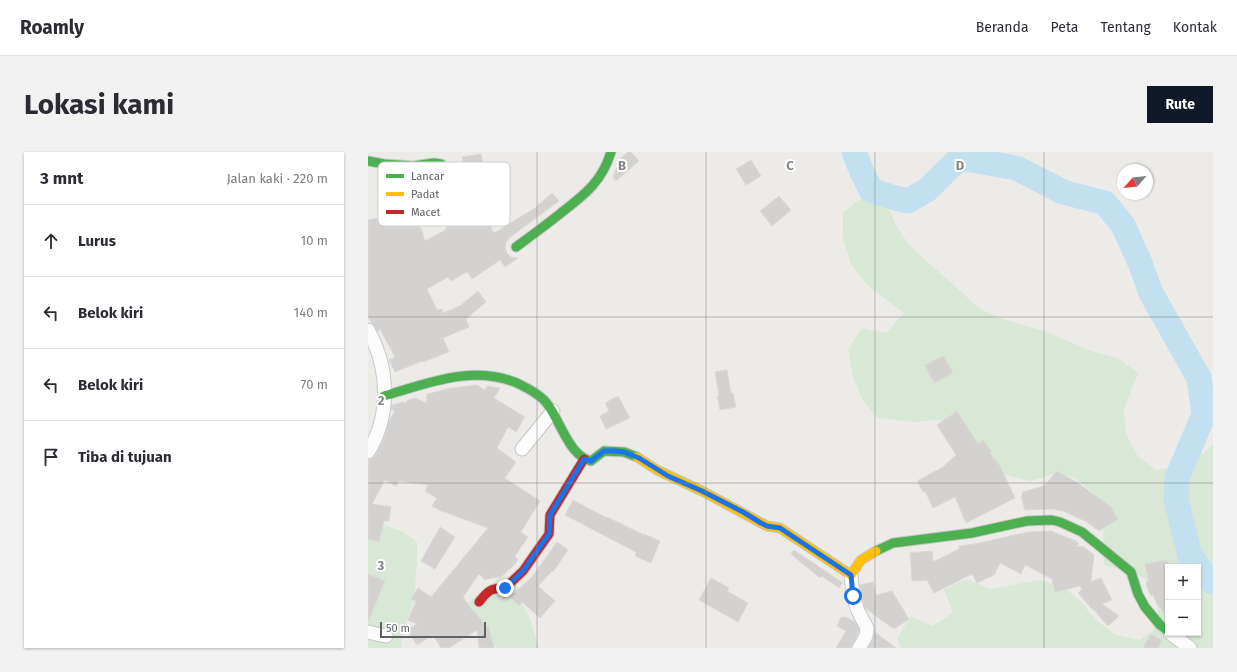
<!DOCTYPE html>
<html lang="id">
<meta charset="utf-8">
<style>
:root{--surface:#fff;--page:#f2f2f3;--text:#2b2b33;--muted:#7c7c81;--line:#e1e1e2;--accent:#111827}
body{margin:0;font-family:"Fira Sans",sans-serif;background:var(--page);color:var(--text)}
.controls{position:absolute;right:12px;bottom:12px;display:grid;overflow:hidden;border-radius:0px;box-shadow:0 1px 3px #0004}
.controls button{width:36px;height:36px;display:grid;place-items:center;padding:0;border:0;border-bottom:1px solid var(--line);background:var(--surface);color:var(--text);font:20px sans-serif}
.compass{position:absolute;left:749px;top:12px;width:36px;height:36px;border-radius:50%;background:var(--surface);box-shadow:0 1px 3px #0004;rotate:243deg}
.scale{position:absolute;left:12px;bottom:10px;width:106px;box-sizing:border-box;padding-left:4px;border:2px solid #5e6265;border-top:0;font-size:11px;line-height:14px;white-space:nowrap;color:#5e6265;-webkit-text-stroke:3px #fff;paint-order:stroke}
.stop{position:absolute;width:12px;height:12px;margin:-9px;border:3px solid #1a73e8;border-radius:50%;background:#fff}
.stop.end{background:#1a73e8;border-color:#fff;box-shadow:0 1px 4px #0008}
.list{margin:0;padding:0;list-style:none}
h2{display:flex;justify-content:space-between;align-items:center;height:52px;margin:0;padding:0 16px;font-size:17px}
h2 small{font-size:13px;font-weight:400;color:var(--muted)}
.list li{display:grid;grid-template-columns:26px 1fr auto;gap:12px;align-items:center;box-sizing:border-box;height:72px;padding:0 16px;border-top:1px solid var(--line)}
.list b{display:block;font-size:15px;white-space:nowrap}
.list em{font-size:13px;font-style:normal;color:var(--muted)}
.icon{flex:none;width:22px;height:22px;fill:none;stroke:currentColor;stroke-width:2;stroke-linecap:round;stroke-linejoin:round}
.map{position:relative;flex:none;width:845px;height:496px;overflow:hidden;border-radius:0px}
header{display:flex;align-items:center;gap:24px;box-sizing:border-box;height:56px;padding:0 20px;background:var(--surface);border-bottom:1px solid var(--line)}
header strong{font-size:19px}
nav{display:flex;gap:22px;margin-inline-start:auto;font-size:14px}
.intro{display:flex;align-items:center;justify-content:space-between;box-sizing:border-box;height:96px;padding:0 24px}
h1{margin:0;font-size:28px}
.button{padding:10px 18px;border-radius:0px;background:var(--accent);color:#fff;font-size:14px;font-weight:700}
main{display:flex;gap:24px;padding:0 24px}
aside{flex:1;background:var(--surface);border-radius:0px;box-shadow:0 1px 3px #0004}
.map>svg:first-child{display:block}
.green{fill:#d9e7d6;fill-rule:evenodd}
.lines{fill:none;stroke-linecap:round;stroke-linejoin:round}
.river{stroke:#c3e0f1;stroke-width:25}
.building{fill:#d4d2d1;stroke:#dcdad8}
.street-casing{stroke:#c8c8c8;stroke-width:15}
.fast-casing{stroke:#c7c8c7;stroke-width:11}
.slow-casing{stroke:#c7c8c7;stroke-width:11}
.jam-casing{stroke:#c7c8c7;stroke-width:11}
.street{stroke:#fcfcfc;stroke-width:13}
.fast{stroke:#4caf50;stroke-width:9}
.slow{stroke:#ffc107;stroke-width:9}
.jam{stroke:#c62828;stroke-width:9}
.route{stroke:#1a73e8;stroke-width:5}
.grid{fill:none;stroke:#848688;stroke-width:1;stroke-opacity:0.55}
.key{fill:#fff;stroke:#cfd0d1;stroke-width:1}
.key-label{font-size:11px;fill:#5e6265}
.grid-label{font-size:13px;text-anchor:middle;font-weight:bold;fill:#848688;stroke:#fff;stroke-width:4;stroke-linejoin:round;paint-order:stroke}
</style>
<header>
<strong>Roamly</strong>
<nav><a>Beranda</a><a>Peta</a><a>Tentang</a><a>Kontak</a></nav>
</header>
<div class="intro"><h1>Lokasi kami</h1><a class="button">Rute</a></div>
<main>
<aside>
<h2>3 mnt<small>Jalan kaki · 220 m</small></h2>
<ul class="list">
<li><svg class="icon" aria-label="ahead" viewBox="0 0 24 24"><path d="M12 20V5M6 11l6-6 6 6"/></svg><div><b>Lurus</b></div><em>10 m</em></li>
<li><svg class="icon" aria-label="left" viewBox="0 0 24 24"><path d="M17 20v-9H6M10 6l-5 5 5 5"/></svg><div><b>Belok kiri</b></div><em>140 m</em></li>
<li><svg class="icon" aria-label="left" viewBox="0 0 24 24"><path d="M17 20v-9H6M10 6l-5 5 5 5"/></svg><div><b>Belok kiri</b></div><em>70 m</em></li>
<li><svg class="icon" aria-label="arrive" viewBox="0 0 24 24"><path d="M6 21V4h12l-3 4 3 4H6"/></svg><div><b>Tiba di tujuan</b></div></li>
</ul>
</aside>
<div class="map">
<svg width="845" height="496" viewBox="0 0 845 496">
<rect width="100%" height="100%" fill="#edebe8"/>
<!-- green -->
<g class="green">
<path d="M495,45L519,53L528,73L541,93L611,156L631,166L679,180L726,200L750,206L770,221L756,258L758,282L769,303L788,318C813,313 825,310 845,293V496H533L529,486L543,464L564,474L585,461L576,437L599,427L622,437L672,428L696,435L713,450L728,468L748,483L772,488L791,474L788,435L768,421L757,419L736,413L735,361L724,340L706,325L685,322L663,329L638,323L617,310L590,271L568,268L546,270L510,266L495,249L485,225L480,197L494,176L518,181L536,161L498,132L483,112L475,86V60ZM800,415H830V481H800Z"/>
<polygon points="17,373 35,380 49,390 49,410 46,449 34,483 33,496 0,496 0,381 2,379"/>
<path d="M143,440C151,449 159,457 163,469C166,478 167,487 171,496H129L109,478L99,451L111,442Z"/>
</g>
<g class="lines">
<!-- river -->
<polyline class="river" points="486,0 493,18 503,38 527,46 540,49 559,38 580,17 593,6 648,16 695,40 737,51 755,73 772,111 783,141 831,226 836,262 809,326 808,348 822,404 836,423 845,430"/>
</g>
<!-- building -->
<g class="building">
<polygon points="260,0 263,0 271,9 248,29 245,25 252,7"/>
<polygon points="113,2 115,12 96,16 94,5"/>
<polygon points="383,8 393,24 378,33 368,17"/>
<polygon points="64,22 73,41 94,30 107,57 112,54 126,81 167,56 184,41 191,49 141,86 138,90 137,96 139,101 143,105 150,106 137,115 132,108 104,127 99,120 83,129 80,125 59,137 69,158 74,157 75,161 92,154 110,139 118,150 98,167 101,175 75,186 81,200 55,210 54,209 27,220 21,208 27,205 12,177 10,180 0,165 0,68 24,63 25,66 48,59 57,89 79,77 50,24"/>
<polygon points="411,44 423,58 404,74 392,59"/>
<polygon points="576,204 585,221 566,231 557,213"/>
<polygon points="359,218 363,241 365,241 368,255 352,258 349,244 351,243 347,220"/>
<polygon points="109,233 117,238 119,234 132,236 126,246 157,265 148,280 140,275 129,296 148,310 137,326 172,349 153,380 160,385 147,404 150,407 147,412 133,425 124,426 117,428 111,422 95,445 104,458 107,460 118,475 121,475 126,496 111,496 109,478 81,496 73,496 65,483 49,493 39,478 49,472 40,468 48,449 43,447 50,436 63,445 120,376 71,358 64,354 69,346 57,339 60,333 31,329 28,334 17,328 4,352 23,355 21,369 16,369 11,390 0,387 0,308 4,307 7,304 15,289 21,269 27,259 23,257 24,253 35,250 38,251 40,248 47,246 58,251 59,242 83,236"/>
<polygon points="250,244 262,266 238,277 232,264 241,259 237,251"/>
<polygon points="589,259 610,292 615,288 624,300 622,301 632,314 647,346 598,371 587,345 565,356 557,339 555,340 549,329 575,315 588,303 569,273"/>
<polygon points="689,319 710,331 743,355 750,367 731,379 719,370 695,359 684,357 657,358 653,345 655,340 676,334"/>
<polygon points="205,348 239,366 239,365 276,383 276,382 292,389 283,411 267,404 268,400 197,363"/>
<polygon points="72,375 87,385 67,417 53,409"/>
<polygon points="683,379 708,389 711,392 707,394 716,395 726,403 723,430 733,426 744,448 734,452 751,464 740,474 725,457 724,457 710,441 714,437 712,434 687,440 684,427 657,413 653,422 632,411 626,423 609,431 604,422 566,441 559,428 544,429 542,401 564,399 565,410 591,397 591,394 606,392 660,380"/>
<polygon points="189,390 200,398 185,420 184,419 170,434 187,449 172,466 154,450 151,454 142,445 164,425"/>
<polygon points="426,398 475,431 471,436 454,424 452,426 423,402"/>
<polygon points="800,408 800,465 789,452 785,443 783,444 780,438 778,430 781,429 777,412"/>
<polygon points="0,422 17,429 0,470"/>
<polygon points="343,426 361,436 359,439 380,451 370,470 331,448"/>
<polygon points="505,430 508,443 524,439 541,467 526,477 497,456 493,442 492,433"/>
<polygon points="473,465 478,465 487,470 491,478 490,481 483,496 468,496 478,479 469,474"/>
<polygon points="507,480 511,483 528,496 500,496 505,488"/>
<polygon points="783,482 794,488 790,496 775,496"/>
</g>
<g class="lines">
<defs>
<g id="street">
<path d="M0,178C21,215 23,264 0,300"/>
<polyline points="154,297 185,259"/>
<polyline points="483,423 485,444 490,459 499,476 498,484 491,496"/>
<polyline points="0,480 18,484"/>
<polyline points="802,481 822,496"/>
</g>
<g id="fast">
<polyline points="0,9 16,12 45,14 66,11 73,12 85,21"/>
<path d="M148,95C163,84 178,73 193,61C216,43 234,30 243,0"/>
<path d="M16,244C60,231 108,211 153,233C161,237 169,241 176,248C183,255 187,265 192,274C199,287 207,305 223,309L236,299L256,300L269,305"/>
<polyline points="508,399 525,391 604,381 659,369 684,368 692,370 714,380 763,420 770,442 777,455 792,473 800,479"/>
</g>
<polyline id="slow" points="269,305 289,318 334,339 399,374 412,376 483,423 493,408 508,399"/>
<path id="jam" d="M111,450C120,439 122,436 137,436L155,419L181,382L182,363L216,307"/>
</defs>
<!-- street casing -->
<use href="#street" class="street-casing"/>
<!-- fast casing -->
<use href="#fast" class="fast-casing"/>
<!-- slow casing -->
<use href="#slow" class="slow-casing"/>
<!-- jam casing -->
<use href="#jam" class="jam-casing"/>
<!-- street -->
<use href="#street" class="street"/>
<!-- fast -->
<use href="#fast" class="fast"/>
<!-- slow -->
<use href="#slow" class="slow"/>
<!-- jam -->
<use href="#jam" class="jam"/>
</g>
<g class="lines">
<!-- route -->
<polyline class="route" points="137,436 155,419 181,382 182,363 216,307 223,309 236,299 248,299 256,300 271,306 300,324 334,339 375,360 393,371 399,374 412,376 483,423 485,444"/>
</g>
<!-- grid -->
<path class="grid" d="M169,0V496M338,0V496M507,0V496M676,0V496M0,165H845M0,331H845"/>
<!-- legend -->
<rect x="10" y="10" width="132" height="64" rx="6" class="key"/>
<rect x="18" y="22" width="18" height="4" fill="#4caf50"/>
<rect x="18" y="40" width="18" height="4" fill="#ffc107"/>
<rect x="18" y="58" width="18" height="4" fill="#c62828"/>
<g class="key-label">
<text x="43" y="28">Lancar</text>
<text x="43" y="46">Padat</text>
<text x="43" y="64">Macet</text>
</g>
<g class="grid-label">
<text x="254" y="18">B</text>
<text x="422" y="18">C</text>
<text x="592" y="18">D</text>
<text x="13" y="253">2</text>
<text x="13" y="418">3</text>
</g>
</svg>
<div class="controls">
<button>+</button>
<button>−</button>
</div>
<svg class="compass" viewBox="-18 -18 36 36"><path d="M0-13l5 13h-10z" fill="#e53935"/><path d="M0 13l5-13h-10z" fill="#7c7c81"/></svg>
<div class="scale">50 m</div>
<div class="stop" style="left:485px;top:444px"></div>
<div class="stop end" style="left:137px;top:436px"></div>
</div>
</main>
